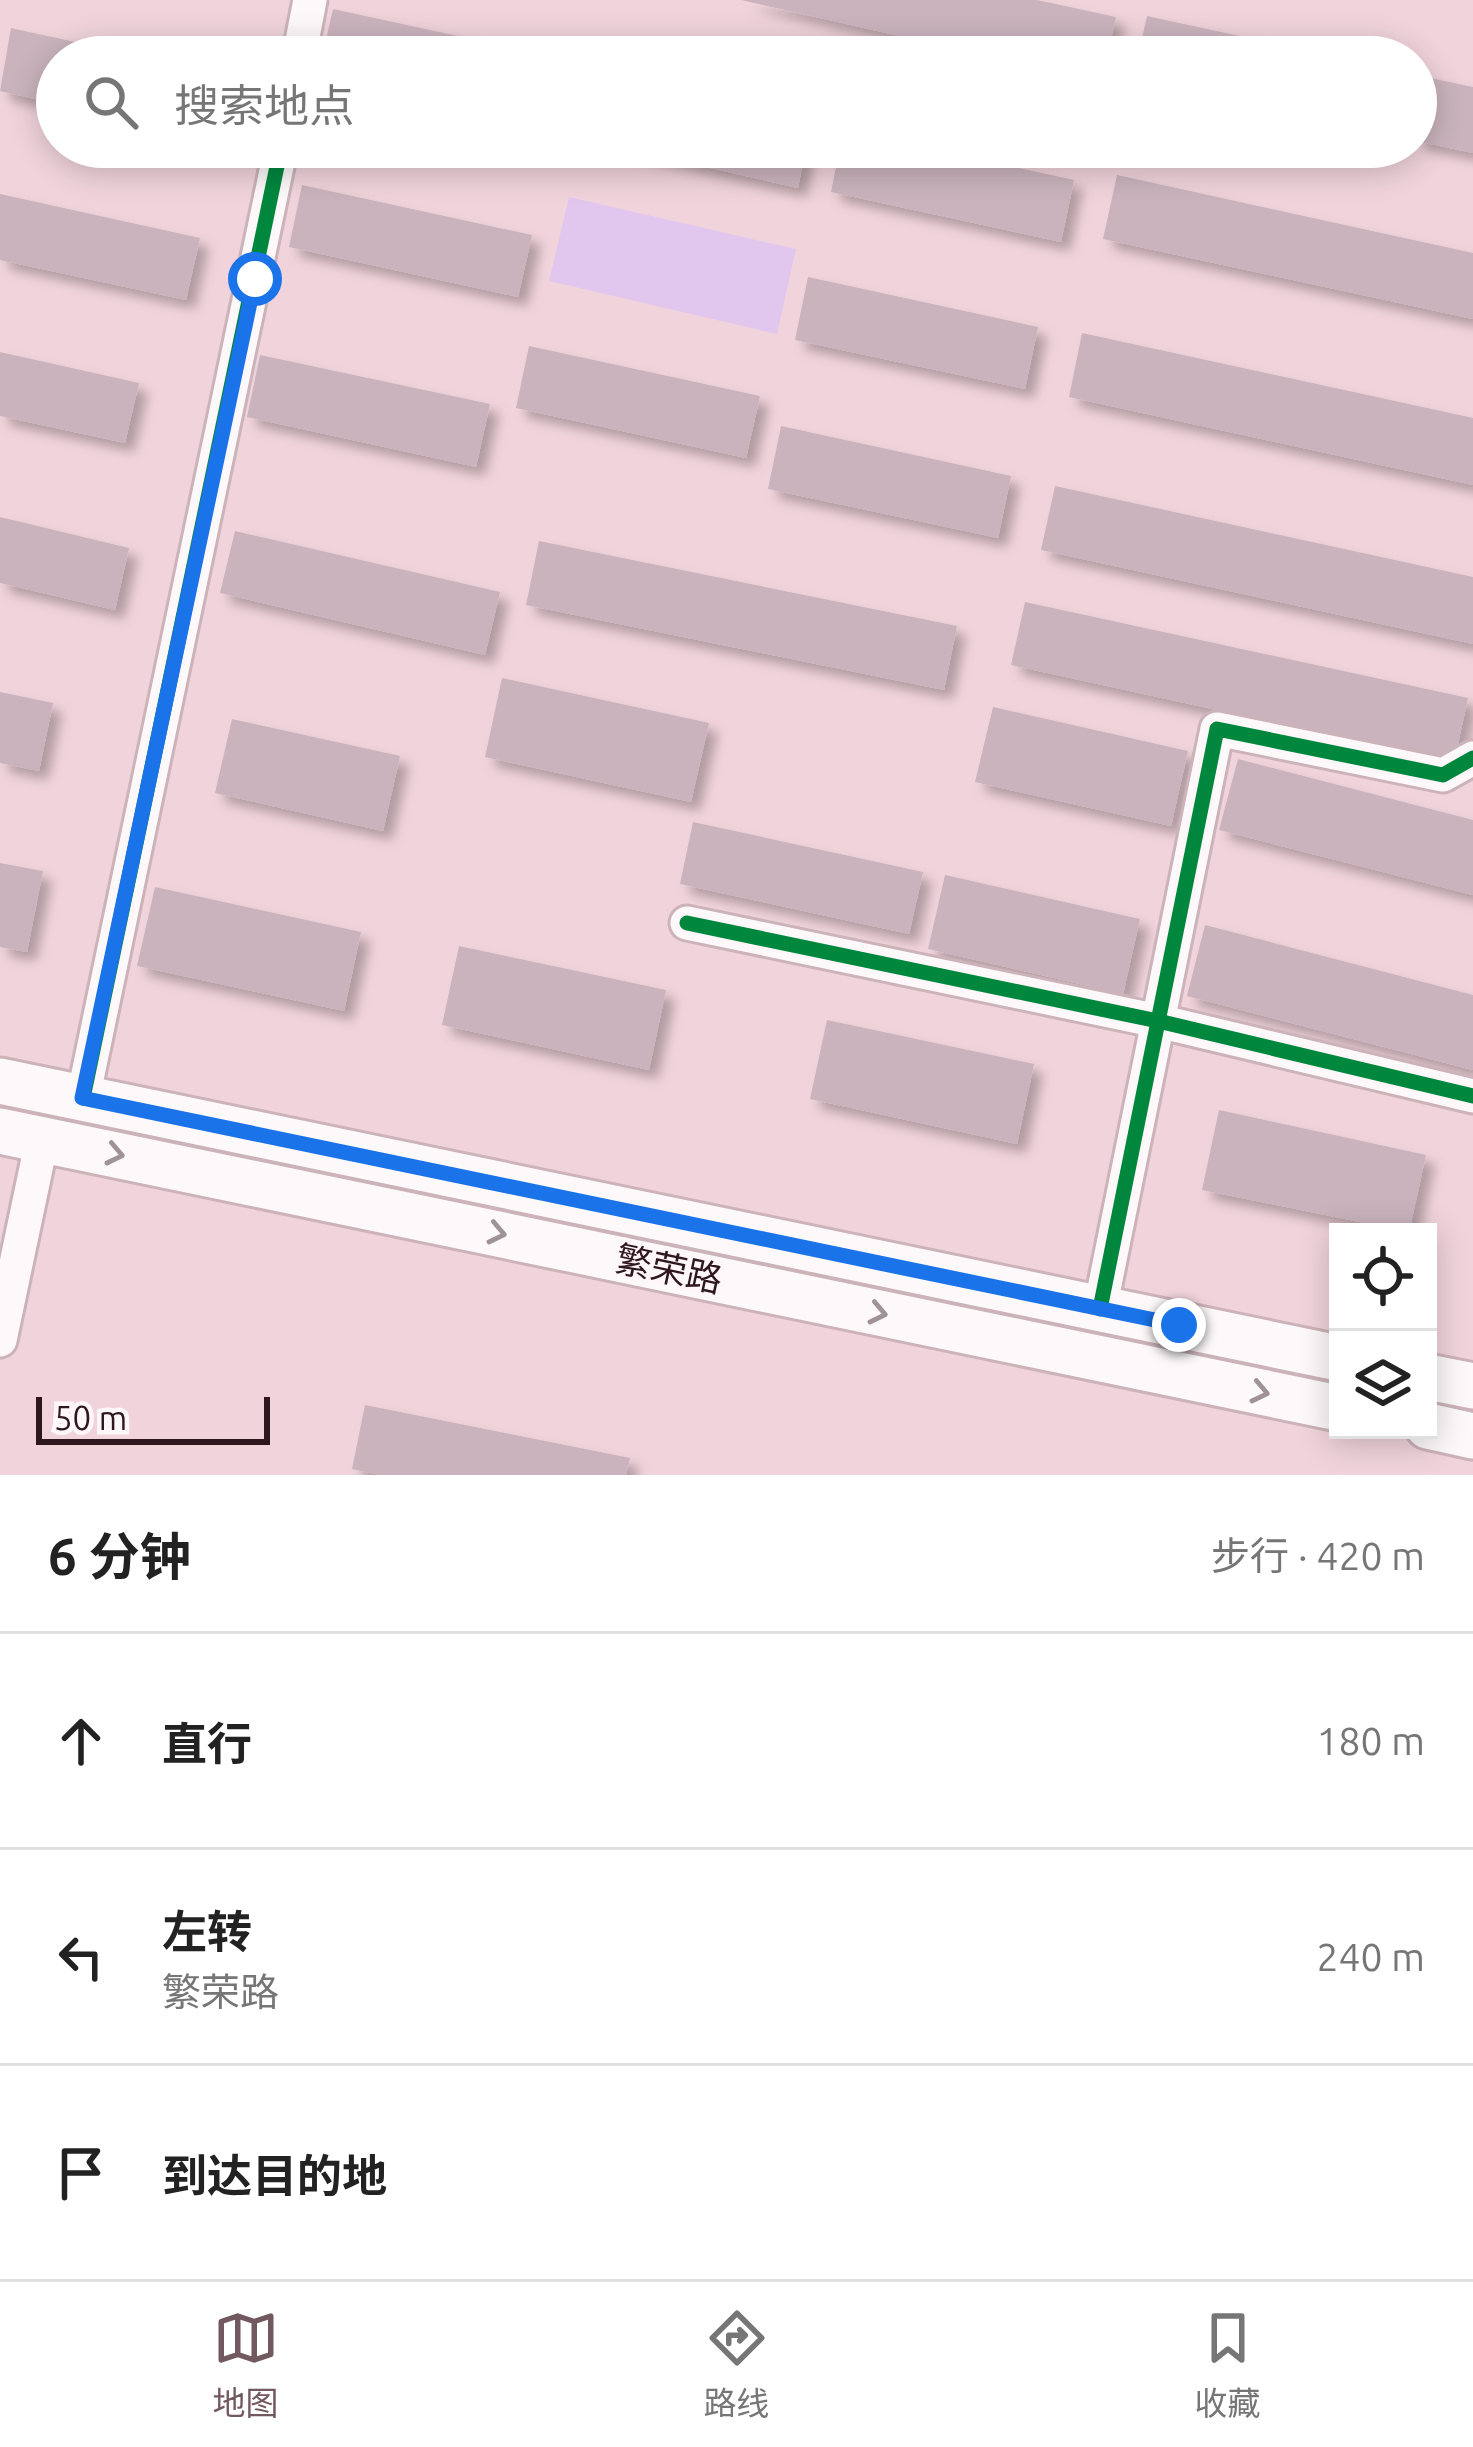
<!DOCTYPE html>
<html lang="zh">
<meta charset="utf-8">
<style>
:root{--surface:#fff;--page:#f6f6f6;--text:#222;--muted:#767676;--line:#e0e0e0;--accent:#725960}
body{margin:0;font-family:Ubuntu,"Noto Sans SC",sans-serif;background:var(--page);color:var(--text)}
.controls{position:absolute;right:36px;bottom:36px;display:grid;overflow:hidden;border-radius:0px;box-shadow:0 6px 30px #0003}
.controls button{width:108px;height:108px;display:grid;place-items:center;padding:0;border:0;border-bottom:3px solid var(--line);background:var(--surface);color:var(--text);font:60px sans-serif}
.scale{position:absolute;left:36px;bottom:30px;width:234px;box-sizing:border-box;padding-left:12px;border:6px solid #2e171e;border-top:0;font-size:33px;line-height:42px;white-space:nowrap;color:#2e171e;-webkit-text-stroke:9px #fef7f9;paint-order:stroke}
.stop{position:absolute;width:36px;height:36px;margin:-27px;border:9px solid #1a73e8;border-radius:50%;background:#fff}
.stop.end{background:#1a73e8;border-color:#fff;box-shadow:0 3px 12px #0008}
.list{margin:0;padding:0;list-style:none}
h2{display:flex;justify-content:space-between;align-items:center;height:156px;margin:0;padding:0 48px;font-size:51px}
h2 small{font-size:39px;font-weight:400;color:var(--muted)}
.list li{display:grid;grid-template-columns:78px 1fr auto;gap:36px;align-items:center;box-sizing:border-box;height:216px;padding:0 48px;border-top:3px solid var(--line)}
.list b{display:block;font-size:45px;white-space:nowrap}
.list p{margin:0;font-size:39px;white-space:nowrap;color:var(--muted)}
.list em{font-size:39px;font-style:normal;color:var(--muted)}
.icon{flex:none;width:66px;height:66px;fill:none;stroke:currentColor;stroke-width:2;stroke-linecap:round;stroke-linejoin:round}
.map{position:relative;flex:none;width:1473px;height:1475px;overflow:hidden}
.search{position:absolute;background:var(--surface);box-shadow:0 6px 30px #0003;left:36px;right:36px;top:36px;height:132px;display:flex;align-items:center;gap:30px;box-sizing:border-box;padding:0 42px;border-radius:66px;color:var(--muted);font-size:45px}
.sheet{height:804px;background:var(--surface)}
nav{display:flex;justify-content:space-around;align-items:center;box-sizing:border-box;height:168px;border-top:3px solid var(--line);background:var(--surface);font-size:33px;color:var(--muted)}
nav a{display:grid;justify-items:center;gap:6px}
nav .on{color:var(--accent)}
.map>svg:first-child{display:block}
.green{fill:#e1c7ed}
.building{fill:#cab3bd;filter:url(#shadow)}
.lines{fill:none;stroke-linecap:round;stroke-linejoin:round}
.street-casing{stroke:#ccb3ba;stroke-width:39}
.secondary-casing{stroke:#ccb3ba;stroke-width:51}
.street{stroke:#fdf9fa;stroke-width:33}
.secondary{stroke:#fdf9fa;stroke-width:45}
.cycleway-casing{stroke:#fef7f9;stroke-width:22}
.cycleway{stroke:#00873e;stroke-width:15}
.oneway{stroke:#a09397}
.route{stroke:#1a73e8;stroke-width:15}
.labels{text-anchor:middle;stroke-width:9;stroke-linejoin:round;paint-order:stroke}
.street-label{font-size:36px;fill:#2e171e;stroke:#fef7f9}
</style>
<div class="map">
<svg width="1473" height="1475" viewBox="0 0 1473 1475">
<defs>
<filter id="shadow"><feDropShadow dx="9" dy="9" stdDeviation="6" flood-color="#0004"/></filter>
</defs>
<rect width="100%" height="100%" fill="#f1d4db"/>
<!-- green -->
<polygon class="green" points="569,197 796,249 777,334 549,281"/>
<!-- building -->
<g class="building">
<polygon points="741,0 1037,0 1116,17 1107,57 992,57"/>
<polygon points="333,9 546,55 546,57 322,57"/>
<polygon points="1147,16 1327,55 1326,57 1138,57"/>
<polygon points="11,28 134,55 134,57 57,57 57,104 0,91"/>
<polygon points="1416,75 1473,87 1473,153 1416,141"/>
<polygon points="618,147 806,147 798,188"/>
<polygon points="840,147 922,147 1074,180 1061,242 831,192"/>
<polygon points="1117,175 1473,253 1473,319 1103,239"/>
<polygon points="302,185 532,235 518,297 289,247"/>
<polygon points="0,194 200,238 186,300 0,260"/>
<polygon points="808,277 1038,327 1025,389 795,340"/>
<polygon points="1082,333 1473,418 1473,485 1069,397"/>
<polygon points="529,346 760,396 746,458 516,408"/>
<polygon points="0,352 139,383 125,443 0,416"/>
<polygon points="260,355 490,404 476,467 247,417"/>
<polygon points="781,426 1011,476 998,538 768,489"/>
<polygon points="1055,486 1473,577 1473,644 1041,550"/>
<polygon points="0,517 129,548 115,610 0,583"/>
<polygon points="235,531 500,592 485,655 220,593"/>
<polygon points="539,541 957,626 944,690 526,605"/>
<polygon points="1025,602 1468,698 1454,762 1011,665"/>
<polygon points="502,678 709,723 691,802 485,757"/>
<polygon points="0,692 53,703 39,771 0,763"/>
<polygon points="993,707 1188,751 1171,826 975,782"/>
<polygon points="232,719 400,756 383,831 215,793"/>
<polygon points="1238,759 1473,820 1473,895 1219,830"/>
<polygon points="693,822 923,872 909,934 680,884"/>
<polygon points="0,863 43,871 27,952 0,947"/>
<polygon points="945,875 1140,919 1123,994 928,949"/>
<polygon points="155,887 361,932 344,1011 137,966"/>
<polygon points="1205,925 1473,995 1473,1070 1187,996"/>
<polygon points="459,946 666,990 649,1070 442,1025"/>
<polygon points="827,1020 1034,1064 1017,1144 810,1099"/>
<polygon points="1219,1110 1426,1155 1409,1232 1202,1190"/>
<polygon points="365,1405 630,1458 626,1475 381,1475 352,1469"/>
</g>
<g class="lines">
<defs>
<g id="street">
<polyline points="299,57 310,0"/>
<polyline points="687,923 1158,1021 1473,1096"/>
<polyline points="83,1098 281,147"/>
<polyline points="1100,1309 1217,729 1443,775 1473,758"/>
<polyline points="0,1340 42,1140"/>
</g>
<g id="secondary">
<polyline points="0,1081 1338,1358"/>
<polyline points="0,1131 1338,1408"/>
<polyline points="1428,1377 1473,1386"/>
<polyline points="1428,1426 1473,1436"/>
</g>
</defs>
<!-- street casing -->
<use href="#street" class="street-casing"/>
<!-- secondary casing -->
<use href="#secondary" class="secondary-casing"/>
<!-- street -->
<use href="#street" class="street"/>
<!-- secondary -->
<use href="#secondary" class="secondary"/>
<defs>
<g id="cycleway">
<polyline points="687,923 1158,1021 1473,1096"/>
<polyline points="83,1098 281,147"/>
<polyline points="1100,1309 1217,729 1443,775 1473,758"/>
</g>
</defs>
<!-- cycleway casing -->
<use href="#cycleway" class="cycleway-casing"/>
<!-- cycleway -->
<use href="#cycleway" class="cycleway"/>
</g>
<!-- one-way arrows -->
<defs><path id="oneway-chevron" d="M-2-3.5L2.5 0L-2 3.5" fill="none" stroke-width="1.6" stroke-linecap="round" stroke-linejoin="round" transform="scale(3)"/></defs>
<g class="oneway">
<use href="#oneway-chevron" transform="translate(115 1154) rotate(12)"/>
<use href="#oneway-chevron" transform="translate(497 1233) rotate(12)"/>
<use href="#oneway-chevron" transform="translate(878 1313) rotate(12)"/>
<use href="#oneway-chevron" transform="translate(1260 1392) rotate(12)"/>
</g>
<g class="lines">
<!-- route -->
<polyline class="route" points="255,279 82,1098 1179,1325"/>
</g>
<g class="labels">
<!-- street labels -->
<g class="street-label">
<text transform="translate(669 1269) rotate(12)" y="13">繁荣路</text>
</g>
</g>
</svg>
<div class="controls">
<button><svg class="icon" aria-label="locate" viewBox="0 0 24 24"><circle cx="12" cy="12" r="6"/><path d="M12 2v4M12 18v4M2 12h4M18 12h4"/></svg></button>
<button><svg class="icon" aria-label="layers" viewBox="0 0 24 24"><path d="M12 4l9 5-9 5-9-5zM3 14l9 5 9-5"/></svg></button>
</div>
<div class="scale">50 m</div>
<div class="stop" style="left:255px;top:279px"></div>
<div class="stop end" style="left:1179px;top:1325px"></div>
<div class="search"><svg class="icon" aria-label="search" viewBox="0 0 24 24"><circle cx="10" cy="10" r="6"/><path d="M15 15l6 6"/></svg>搜索地点</div>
</div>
<section class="sheet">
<h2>6 分钟<small>步行 · 420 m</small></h2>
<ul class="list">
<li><svg class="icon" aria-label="ahead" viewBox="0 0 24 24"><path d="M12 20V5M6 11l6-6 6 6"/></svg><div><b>直行</b></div><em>180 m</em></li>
<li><svg class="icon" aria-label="left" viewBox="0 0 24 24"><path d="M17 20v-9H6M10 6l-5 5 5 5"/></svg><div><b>左转</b><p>繁荣路</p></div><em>240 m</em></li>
<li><svg class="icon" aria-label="arrive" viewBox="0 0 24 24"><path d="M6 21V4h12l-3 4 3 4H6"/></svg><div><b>到达目的地</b></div></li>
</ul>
</section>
<nav>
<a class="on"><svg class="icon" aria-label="map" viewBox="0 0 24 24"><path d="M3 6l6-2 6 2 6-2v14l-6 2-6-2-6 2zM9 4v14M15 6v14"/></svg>地图</a>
<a><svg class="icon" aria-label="directions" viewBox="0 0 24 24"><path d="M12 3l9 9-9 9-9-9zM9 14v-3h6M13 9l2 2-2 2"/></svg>路线</a>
<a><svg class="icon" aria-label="saved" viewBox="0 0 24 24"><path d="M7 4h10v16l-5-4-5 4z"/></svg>收藏</a>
</nav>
